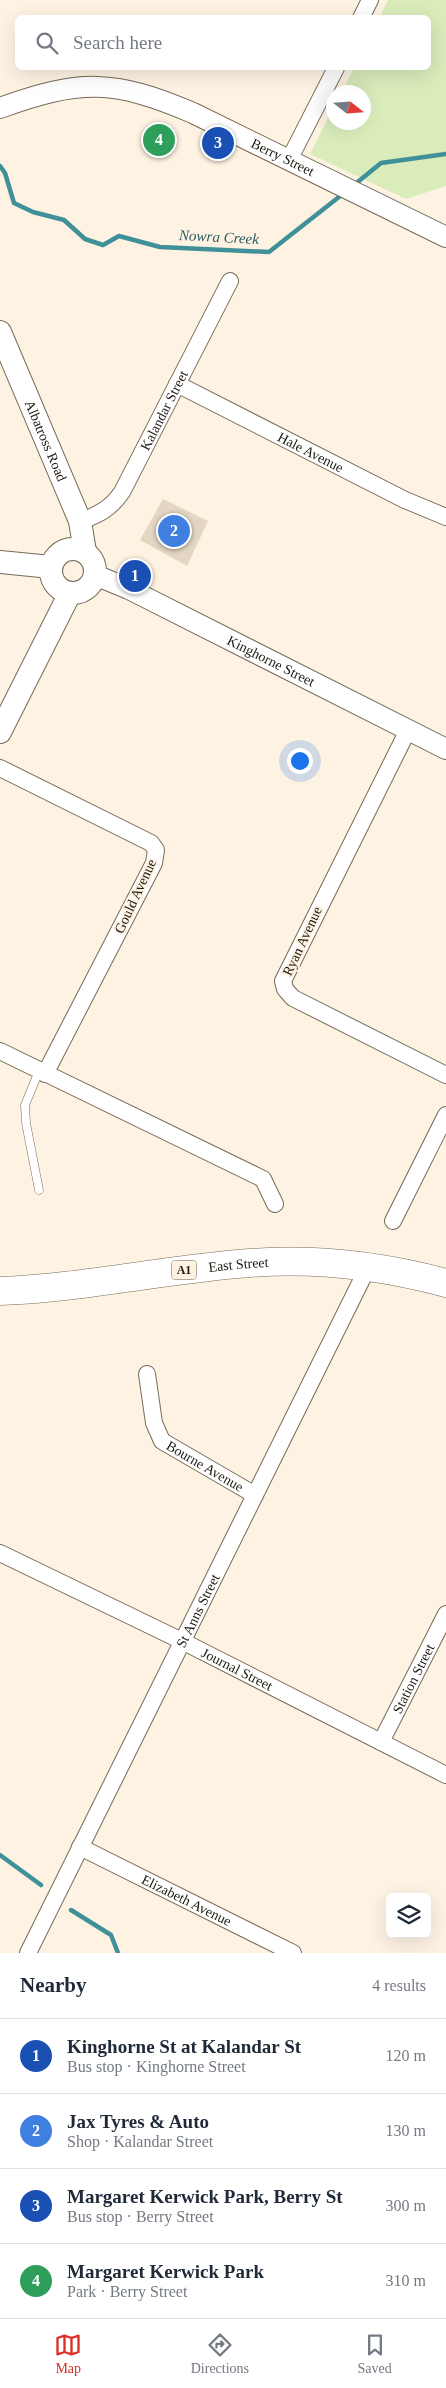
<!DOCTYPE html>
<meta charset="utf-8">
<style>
:root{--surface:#fff;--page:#f2f2f3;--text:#1f2937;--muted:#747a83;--line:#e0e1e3;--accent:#d93025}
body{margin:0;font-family:"Times New Roman",serif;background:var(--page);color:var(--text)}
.controls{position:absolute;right:15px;bottom:15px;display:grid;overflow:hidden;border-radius:8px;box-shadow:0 5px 20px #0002}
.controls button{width:45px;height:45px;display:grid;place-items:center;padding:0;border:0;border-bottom:1px solid var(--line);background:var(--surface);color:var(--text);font:25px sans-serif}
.compass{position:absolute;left:326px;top:85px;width:45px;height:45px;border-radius:50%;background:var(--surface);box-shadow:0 5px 20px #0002;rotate:107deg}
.you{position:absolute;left:299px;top:760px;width:18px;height:18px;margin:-12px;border:4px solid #fff;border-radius:50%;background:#1a73e8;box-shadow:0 0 0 8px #1a73e833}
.badge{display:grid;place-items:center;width:32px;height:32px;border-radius:50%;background:var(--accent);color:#fff;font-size:16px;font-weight:700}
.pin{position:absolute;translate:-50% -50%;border:2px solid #fff;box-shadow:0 1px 5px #0006}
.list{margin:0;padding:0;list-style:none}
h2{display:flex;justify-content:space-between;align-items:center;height:65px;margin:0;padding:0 20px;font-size:21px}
h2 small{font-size:16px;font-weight:400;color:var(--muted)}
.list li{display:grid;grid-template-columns:32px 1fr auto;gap:15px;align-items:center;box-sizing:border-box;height:75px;padding:0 20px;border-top:1px solid var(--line)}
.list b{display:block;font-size:19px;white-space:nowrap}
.list p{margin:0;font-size:16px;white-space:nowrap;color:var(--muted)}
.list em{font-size:16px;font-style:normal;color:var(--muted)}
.icon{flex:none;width:28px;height:28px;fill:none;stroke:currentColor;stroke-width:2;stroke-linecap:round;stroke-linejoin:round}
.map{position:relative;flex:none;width:446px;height:1953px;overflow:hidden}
.search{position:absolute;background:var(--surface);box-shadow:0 5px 20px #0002;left:15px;right:15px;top:15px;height:55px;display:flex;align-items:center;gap:12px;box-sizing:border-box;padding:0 18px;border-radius:8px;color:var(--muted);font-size:19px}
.sheet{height:365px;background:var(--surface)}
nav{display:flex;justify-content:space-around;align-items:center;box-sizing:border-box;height:70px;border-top:1px solid var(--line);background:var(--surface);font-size:14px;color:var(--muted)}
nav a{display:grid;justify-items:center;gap:2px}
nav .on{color:var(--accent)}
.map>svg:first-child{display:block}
.green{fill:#d9ecba}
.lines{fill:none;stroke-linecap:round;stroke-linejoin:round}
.stream{stroke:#3f9098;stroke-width:4.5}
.building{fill:#e3d6c2}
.service-casing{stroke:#756a58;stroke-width:9}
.minor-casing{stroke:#756a58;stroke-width:18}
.tertiary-casing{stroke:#756a58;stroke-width:22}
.secondary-casing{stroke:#756a58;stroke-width:24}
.trunk-casing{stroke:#756a58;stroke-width:29}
.service{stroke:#fff;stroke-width:8}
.minor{stroke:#fff;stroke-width:16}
.tertiary{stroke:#fff;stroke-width:20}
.secondary{stroke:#fff;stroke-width:22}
.trunk{stroke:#fff;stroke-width:28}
.labels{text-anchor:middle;stroke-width:4;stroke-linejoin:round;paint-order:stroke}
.shield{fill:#fef3e3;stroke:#605a50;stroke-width:1}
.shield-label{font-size:12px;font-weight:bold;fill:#1d1911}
.street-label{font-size:14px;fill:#1d1911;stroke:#fef3e3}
.water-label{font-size:15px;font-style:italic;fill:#2b5c63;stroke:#fef3e3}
</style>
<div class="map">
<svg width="446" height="1953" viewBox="0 0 446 1953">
<rect width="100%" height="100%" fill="#fef3e3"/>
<!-- green -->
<polygon class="green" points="388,0 446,0 446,186 406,199 310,154 333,108 334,122 364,122 364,92 342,92 354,68 428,68 428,18 380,17"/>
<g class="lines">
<!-- stream -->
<g class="stream">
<polyline points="0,166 5,173 14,203 33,212 64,220 85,239 103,245 119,236 160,247 269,252 344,193"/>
<polyline points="354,185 381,163 446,154"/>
<polyline points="0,1855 41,1885"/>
<polyline points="71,1910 111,1935 118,1953"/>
</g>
</g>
<!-- building -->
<polygon class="building" points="163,499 208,521 187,566 140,540"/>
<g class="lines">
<defs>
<polyline id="service" points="39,1190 26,1123 25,1105 39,1071"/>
<g id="minor">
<polyline points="361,18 370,0"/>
<polyline points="289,160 336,68"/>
<path id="s1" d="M177,384L405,500L446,517"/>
<path id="s2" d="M80,521C99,515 111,508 122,492L230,281"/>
<polyline points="408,730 283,981 285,989 293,998 446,1075"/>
<polyline points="0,768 151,843 156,850 154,863 45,1074"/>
<polyline points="0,1051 263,1179 275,1204"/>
<polyline points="393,1221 446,1115"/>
<path id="s3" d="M147,1374L154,1423L162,1441L255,1495"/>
<path id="s4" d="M0,1553L182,1641L446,1775"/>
<path id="s5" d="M381,1742L446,1614"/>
<path id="s6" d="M80,1847L293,1953"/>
<path id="s7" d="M28,1953L368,1267"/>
</g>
<g id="tertiary">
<path id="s8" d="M0,108C80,79 114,79 193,113L446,237"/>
<path id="s9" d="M95,575L129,589L446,749"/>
</g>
<g id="secondary">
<path id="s10" d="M0,332L80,521L85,552"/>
<circle cx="73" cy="571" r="22"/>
<polyline points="0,562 51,567"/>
<polyline points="0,732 70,593"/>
</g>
<g id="trunk">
<path id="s11" d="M0,1291C84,1288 166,1269 250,1263C315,1258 383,1266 446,1283"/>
</g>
</defs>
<!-- service casing -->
<use href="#service" class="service-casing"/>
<!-- minor casing -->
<use href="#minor" class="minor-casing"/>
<!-- tertiary casing -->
<use href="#tertiary" class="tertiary-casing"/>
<!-- secondary casing -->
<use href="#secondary" class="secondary-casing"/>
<!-- trunk casing -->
<use href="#trunk" class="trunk-casing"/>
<!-- service -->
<use href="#service" class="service"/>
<!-- minor -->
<use href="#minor" class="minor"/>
<!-- tertiary -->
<use href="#tertiary" class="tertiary"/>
<!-- secondary -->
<use href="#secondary" class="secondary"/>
<!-- trunk -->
<use href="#trunk" class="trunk"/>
</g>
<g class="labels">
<!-- shield labels -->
<rect class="shield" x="171.5" y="1260.5" width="25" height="19" rx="4"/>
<g class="shield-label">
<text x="184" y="1274">A1</text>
</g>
<!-- street labels -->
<g class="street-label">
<text dy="5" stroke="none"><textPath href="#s8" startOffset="300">Berry Street</textPath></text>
<text dy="5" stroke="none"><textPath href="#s2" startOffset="144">Kalandar Street</textPath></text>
<text dy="5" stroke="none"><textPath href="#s10" startOffset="118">Albatross Road</textPath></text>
<text dy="5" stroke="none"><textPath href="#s1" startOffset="150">Hale Avenue</textPath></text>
<text dy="5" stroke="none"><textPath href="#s9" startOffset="196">Kinghorne Street</textPath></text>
<text transform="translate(135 896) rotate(-65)" y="5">Gould Avenue</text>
<text transform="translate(302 941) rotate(-65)" y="5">Ryan Avenue</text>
<text dy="5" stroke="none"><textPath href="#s11" startOffset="240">East Street</textPath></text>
<text dy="5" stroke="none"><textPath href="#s3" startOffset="119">Bourne Avenue</textPath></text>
<text dy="5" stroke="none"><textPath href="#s7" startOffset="382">St Anns Street</textPath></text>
<text dy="5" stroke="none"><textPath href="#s4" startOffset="264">Journal Street</textPath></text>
<text dy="5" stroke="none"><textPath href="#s5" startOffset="71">Station Street</textPath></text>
<text dy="5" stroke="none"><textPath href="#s6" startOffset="119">Elizabeth Avenue</textPath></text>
</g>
<!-- water labels -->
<g class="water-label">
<text transform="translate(219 237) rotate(3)" y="5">Nowra Creek</text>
</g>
</g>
</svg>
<div class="controls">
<button><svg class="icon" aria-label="layers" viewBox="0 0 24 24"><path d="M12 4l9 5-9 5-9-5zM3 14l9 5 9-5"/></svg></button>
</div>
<svg class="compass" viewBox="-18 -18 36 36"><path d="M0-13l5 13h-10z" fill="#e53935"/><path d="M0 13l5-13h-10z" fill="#747a83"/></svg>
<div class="you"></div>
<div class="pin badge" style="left:135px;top:576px;background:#1a4fb4">1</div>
<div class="pin badge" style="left:174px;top:531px;background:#3f7fe0">2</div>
<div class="pin badge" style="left:218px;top:143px;background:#1a4fb4">3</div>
<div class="pin badge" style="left:159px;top:140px;background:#2e9e5b">4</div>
<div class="search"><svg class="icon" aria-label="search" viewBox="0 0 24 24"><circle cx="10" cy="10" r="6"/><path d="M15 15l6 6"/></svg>Search here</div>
</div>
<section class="sheet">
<h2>Nearby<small>4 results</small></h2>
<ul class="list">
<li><span class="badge" style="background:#1a4fb4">1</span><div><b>Kinghorne St at Kalandar St</b><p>Bus stop · Kinghorne Street</p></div><em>120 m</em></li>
<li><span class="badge" style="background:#3f7fe0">2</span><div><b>Jax Tyres &amp; Auto</b><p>Shop · Kalandar Street</p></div><em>130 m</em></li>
<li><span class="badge" style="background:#1a4fb4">3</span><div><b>Margaret Kerwick Park, Berry St</b><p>Bus stop · Berry Street</p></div><em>300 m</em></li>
<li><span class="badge" style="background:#2e9e5b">4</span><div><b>Margaret Kerwick Park</b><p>Park · Berry Street</p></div><em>310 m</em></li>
</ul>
</section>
<nav>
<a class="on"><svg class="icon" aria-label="map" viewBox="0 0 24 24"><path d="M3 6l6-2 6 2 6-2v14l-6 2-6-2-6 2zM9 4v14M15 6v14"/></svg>Map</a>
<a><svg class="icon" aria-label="directions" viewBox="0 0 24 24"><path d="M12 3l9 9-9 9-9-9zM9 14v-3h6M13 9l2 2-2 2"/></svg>Directions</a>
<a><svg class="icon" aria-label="saved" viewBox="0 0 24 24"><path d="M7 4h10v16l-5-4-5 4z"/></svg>Saved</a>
</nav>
